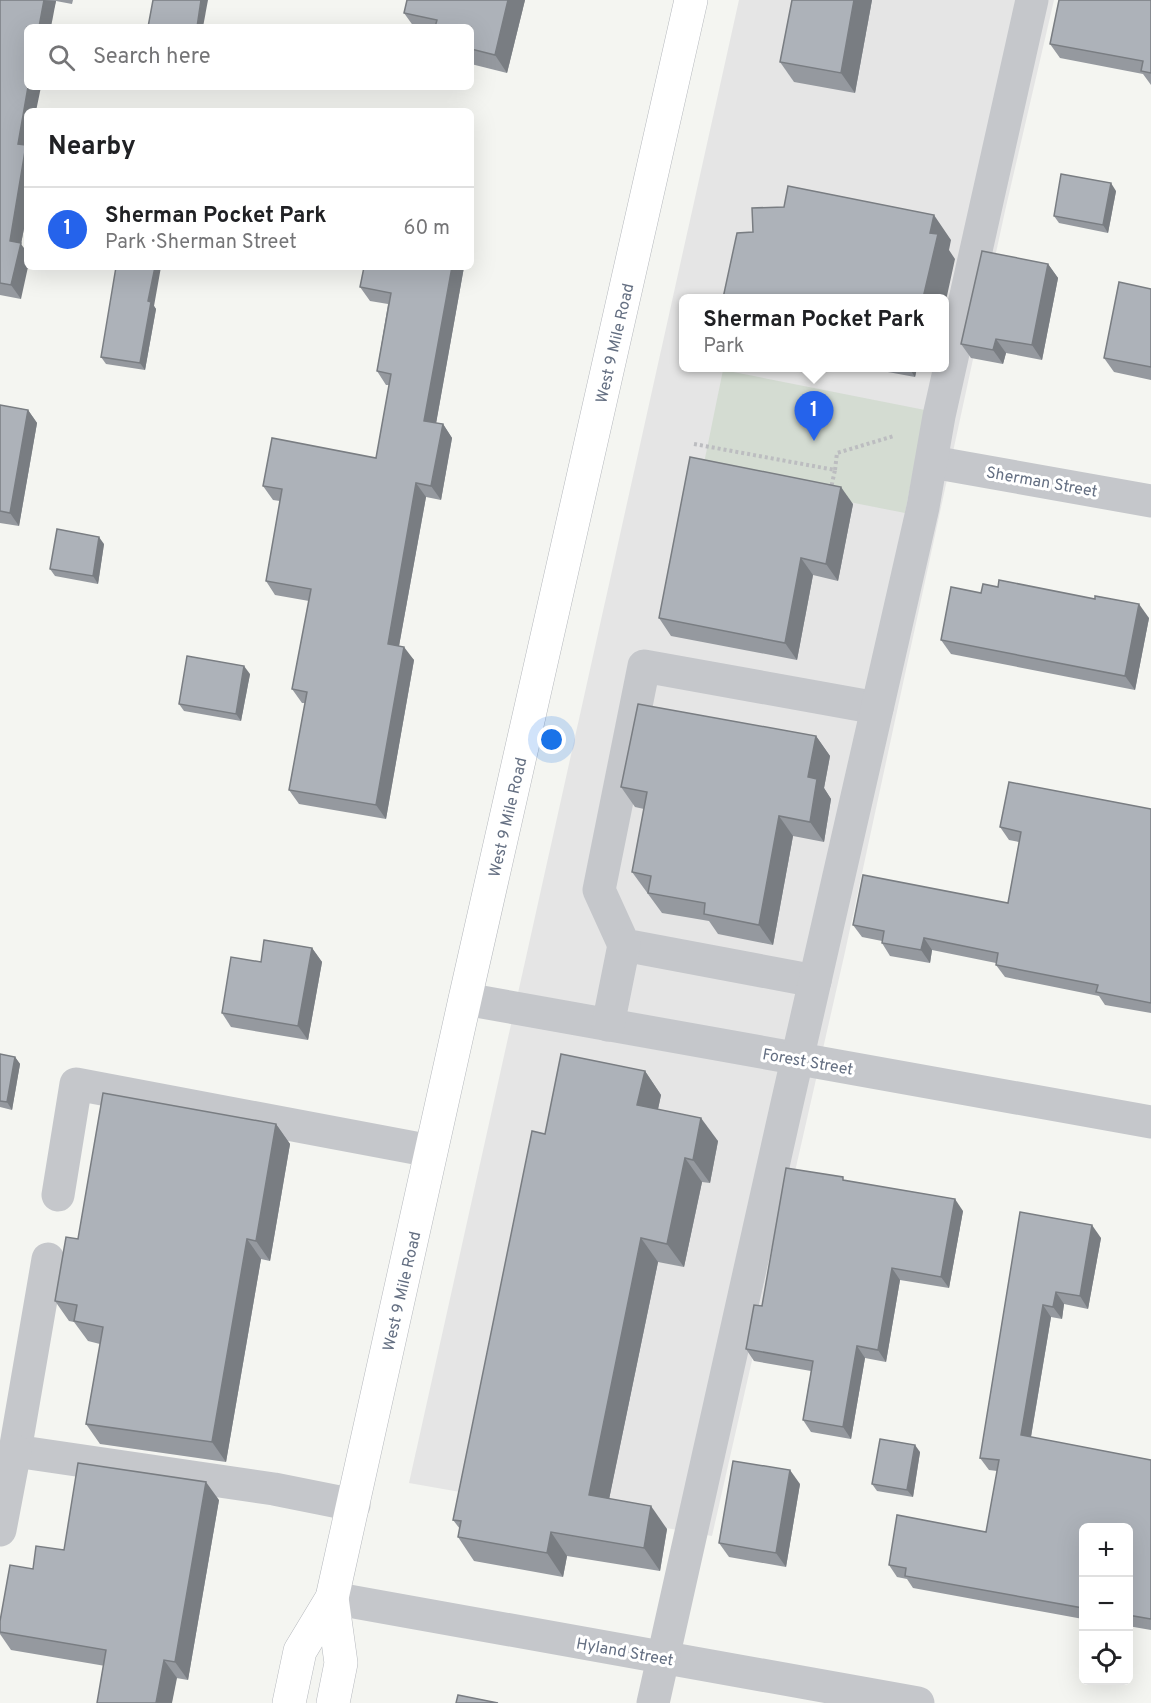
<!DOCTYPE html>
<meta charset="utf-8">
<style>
:root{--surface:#fff;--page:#f6f6f6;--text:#202124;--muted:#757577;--line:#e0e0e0;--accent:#2563eb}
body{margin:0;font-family:Overpass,sans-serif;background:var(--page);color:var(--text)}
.controls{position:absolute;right:18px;bottom:18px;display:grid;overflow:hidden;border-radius:9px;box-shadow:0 6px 24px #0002}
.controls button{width:54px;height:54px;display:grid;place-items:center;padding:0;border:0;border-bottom:2px solid var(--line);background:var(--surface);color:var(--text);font:30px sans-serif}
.you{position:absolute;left:552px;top:740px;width:21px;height:21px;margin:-15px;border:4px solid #fff;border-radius:50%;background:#1a73e8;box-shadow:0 0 0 9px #1a73e833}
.badge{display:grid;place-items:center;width:39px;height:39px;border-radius:50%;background:var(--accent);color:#fff;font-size:20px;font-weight:700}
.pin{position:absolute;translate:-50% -50px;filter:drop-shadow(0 2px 3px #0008)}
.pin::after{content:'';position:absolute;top:32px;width:21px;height:18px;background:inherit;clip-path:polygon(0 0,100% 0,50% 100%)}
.popup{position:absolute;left:679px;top:294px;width:270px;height:78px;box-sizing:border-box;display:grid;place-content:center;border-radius:9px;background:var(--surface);filter:drop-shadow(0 2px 4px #0005);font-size:20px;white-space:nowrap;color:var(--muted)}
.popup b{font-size:22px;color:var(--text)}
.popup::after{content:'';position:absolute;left:50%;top:100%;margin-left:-12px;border:12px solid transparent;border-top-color:var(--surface)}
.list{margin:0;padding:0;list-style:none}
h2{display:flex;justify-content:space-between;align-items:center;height:78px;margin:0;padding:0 24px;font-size:26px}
h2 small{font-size:20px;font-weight:400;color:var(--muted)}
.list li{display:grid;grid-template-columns:39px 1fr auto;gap:18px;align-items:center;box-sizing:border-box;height:84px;padding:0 24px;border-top:2px solid var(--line)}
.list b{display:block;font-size:22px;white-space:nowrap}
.list p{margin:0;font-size:20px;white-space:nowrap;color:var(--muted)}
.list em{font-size:20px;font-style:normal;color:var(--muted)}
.icon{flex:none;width:33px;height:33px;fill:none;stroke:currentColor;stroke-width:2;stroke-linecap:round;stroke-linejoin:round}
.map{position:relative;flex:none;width:1151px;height:1703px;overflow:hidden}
.search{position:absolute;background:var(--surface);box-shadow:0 6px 24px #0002;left:24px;top:24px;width:450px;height:66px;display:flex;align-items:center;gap:15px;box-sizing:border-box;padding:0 21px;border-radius:9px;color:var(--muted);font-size:22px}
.panel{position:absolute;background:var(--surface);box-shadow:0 6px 24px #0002;left:24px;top:108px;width:450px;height:162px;border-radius:9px}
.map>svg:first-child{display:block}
.built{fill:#e5e5e5;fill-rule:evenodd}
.green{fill:#d4dcd2}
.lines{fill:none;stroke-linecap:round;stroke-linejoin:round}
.major-casing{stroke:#b5b8bd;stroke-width:34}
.path{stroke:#bcbdc0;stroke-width:4;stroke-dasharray:3 3;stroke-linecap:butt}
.minor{stroke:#c5c7cb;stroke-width:33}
.major{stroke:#fff;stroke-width:33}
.wall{fill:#95999f}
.shaded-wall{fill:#797d82}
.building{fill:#adb2b9;stroke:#797d82;stroke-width:1.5}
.labels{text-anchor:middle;stroke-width:6;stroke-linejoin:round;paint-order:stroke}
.street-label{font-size:16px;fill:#646f82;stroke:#fff}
</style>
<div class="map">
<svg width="1151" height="1703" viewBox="0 0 1151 1703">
<rect width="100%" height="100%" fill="#f4f5f1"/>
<!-- built -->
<path class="built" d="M739,0H1054L1005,211L845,952L712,1536L409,1483ZM684,298H944V368H684Z"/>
<!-- green -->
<polygon class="green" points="723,370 925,410 905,513 702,473"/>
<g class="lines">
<defs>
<g id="major">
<polyline points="332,1598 341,1663 333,1703"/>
<polyline points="289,1703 300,1651 332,1598 465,999 691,0"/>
</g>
</defs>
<!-- major casing -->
<use href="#major" class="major-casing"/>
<!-- path -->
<g class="path">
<polyline points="694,444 835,470 831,488"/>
<polyline points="835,470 837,453 894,436"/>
</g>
<!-- minor -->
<g class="minor">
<polyline points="932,462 1151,501"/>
<polyline points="815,981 624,945 599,890 644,666 877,708"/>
<polyline points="465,999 1151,1122"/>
<polyline points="608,1025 624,945"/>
<polyline points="58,1195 76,1084 431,1151"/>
<polyline points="48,1259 15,1451 274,1489 354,1505"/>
<polyline points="0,1530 15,1451"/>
<polyline points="332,1598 918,1703"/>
<polyline points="653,1703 786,1108 923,507 939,416 1032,0"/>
</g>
<!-- major -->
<use href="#major" class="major"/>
</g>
<!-- wall -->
<g class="wall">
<polygon points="0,0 73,0 72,4 56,1 27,111 27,213 21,244 21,299 0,295"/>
<polygon points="407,0 525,0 507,73 471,64 471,27 414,27 404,13"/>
<polygon points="792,0 872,0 855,93 794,82 780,62"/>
<polygon points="1151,0 1151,85 1143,74 1060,58 1050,44"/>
<polygon points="1116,191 1108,233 1059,223 1054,216"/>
<polygon points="1048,264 1058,278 1042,360 1006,353 1003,364 971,358 961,344"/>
<polygon points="464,267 436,423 443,424 452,438 441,500 426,497 399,646 414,660 386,819 299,804 289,790 305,703 302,703 292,689 309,601 275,595 266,581 280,501 273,500 263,486 376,458 389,385 386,385 377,371 388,304 370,301 360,287"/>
<polygon points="1151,289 1151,380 1114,372 1104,358"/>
<polygon points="154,306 156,309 145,370 106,364 101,357"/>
<polygon points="866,368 917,368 915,377"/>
<polygon points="0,405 28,410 37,423 19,526 0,523"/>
<polygon points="853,504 838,581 813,575 797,660 671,636 659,618"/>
<polygon points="104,544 98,584 55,576 50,569"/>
<polygon points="981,593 1149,618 1135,690 951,654 941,640"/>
<polygon points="250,674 241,721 184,711 179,704"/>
<polygon points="816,736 830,756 824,788 831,799 824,842 793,836 773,945 718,934 709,921 662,913 632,872 644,809 635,807 621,787"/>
<polygon points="1151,809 1151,1013 1105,1005 1099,996 1005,977 996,965 996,963 932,950 930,963 890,956 882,943 882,941 862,937 853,925 1008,903 1019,842 1009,840 1000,827"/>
<polygon points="312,948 322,962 308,1040 231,1027 222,1013 261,962"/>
<polygon points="0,1054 15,1057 20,1064 12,1110 0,1107"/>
<polygon points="645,1071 661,1095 658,1109 718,1141 710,1183 702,1182 684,1267 658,1262 609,1499 667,1529 660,1571 567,1556 563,1577 474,1561 458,1537 460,1529 453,1520 545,1134"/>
<polygon points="276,1124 290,1144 270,1261 261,1259 226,1462 100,1444 86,1424 100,1344 88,1341 74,1322 69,1321 55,1301 78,1239"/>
<polygon points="846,1181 963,1211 949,1288 900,1280 886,1362 865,1358 851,1439 811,1432 803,1420 811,1371 754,1361 746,1349 762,1306"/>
<polygon points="1020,1212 1101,1238 1088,1309 1064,1304 1062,1319 1051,1317 1031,1437 1151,1460 1151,1630 1128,1626 1128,1527 1083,1527 1083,1619 913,1588 907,1579 897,1577 889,1565 986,1532 997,1471 989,1470 980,1458"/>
<polygon points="920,1452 913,1497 877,1491 872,1484"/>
<polygon points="800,1484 786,1567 729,1557 719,1543"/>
<polygon points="219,1500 188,1680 11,1650 0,1634 0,1621 33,1569 64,1550"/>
</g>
<!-- shaded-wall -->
<g class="shaded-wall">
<polygon points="44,0 56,1 51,27 39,27"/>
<polygon points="201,0 208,0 203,27 197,27"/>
<polygon points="508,0 525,0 507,73 495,55"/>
<polygon points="854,0 872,0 855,93 841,73"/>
<polygon points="28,87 41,87 36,111 27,111 27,213 21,244 27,252 27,267 28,267 21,299 11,285 10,241 18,144"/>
<polygon points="1111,183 1116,191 1108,233 1103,225"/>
<polygon points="934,215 951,240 949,250 955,259 945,305 945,298 923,298 930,233"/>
<polygon points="1048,264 1058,278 1042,360 1032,345"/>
<polygon points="155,267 161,267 154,306 156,309 145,370 140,363 148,301"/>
<polygon points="452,267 464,267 434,435 424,421"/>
<polygon points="996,339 1006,353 1003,364 993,350"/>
<polygon points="909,368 917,368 915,377"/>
<polygon points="28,410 37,423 19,526 10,513"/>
<polygon points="443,424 452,438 441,500 431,486"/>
<polygon points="416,483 426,497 397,657 388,644"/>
<polygon points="841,487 853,504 838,581 826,564"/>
<polygon points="99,537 104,544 98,584 93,576"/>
<polygon points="801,558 813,575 797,660 785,643"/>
<polygon points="1139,604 1149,618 1135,690 1125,676"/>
<polygon points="404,647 414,660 386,819 376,805"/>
<polygon points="244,666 250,674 241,721 236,714"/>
<polygon points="816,736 830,756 824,788 831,799 824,842 810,822 808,777"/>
<polygon points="779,816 793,836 773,945 759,925"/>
<polygon points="924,938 932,950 930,963 921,950"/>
<polygon points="312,948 322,962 308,1040 298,1026"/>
<polygon points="15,1057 20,1064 12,1110 7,1102"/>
<polygon points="645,1071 661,1095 654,1128 637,1105"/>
<polygon points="701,1118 718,1141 710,1183 693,1160"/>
<polygon points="276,1124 290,1144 270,1261 256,1241"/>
<polygon points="685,1158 702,1182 684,1267 667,1244"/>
<polygon points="955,1199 963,1211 949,1288 941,1277"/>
<polygon points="1092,1225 1101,1238 1088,1309 1080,1296"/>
<polygon points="641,1238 658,1262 605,1519 589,1495"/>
<polygon points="247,1239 261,1259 226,1462 212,1442"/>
<polygon points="892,1268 900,1280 886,1362 878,1350"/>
<polygon points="1056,1292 1064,1304 1062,1319 1053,1307"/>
<polygon points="1043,1305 1051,1317 1029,1448 1021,1435"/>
<polygon points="857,1346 865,1358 851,1439 843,1427"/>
<polygon points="915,1445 920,1452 913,1497 907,1490"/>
<polygon points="790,1470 800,1484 786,1567 776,1553"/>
<polygon points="206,1482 219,1500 188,1680 175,1662"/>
<polygon points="651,1506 667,1529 660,1571 644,1548"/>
<polygon points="551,1532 567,1556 563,1577 547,1553"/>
<polygon points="164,1660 177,1678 172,1703 156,1703"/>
</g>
<!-- building -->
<g class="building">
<polygon points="0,0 44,0 39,27 27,27 27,87 28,87 18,144 26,145 10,241 21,243 11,285 0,283"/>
<polygon points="153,0 201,0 197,27 148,27"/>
<polygon points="407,0 508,0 495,55 471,49 471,27 435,27 437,20 404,13"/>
<polygon points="792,0 854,0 841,73 780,62"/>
<polygon points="1059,0 1151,0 1151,73 1141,71 1143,61 1050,44"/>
<polygon points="1061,174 1111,183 1103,225 1054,216"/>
<polygon points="788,186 934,215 930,233 938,234 923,298 723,298 737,233 753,232 752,208 784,207"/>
<polygon points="982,251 1048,264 1032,345 996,339 993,350 961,344"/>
<polygon points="116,267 155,267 148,301 151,302 140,363 101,357"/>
<polygon points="364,267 452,267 424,421 443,424 431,486 416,483 388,644 404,647 376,805 289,790 307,692 292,689 311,589 266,581 282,489 263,486 272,438 376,458 391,374 377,371 391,293 360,287"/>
<polygon points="1119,282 1151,289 1151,367 1104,358"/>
<polygon points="0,405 28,410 10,513 0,511"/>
<polygon points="690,457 841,487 826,564 801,558 785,643 659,618"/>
<polygon points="57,529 99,537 93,576 50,569"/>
<polygon points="999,580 1095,599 1095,596 1139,604 1125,676 941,640 951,587 981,593 983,584 998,587"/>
<polygon points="187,656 244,666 236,714 179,704"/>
<polygon points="638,704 816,736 808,777 817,779 810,822 779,816 759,925 704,914 705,903 648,893 651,876 632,872 647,792 621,787"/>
<polygon points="1009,782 1151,809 1151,1003 1096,992 1098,985 996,965 998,953 924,938 921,950 882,943 884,931 853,925 863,875 1008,903 1021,832 1000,827"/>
<polygon points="264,940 312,948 298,1026 222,1013 231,957 261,962"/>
<polygon points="0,1054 15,1057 7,1102 0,1101"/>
<polygon points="561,1054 645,1071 637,1105 701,1118 693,1160 685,1158 667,1244 641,1238 589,1495 651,1506 644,1548 551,1532 547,1553 458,1537 461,1521 453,1520 532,1131 545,1134"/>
<polygon points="103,1093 276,1124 256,1241 247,1239 212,1442 86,1424 103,1327 74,1321 77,1305 55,1301 66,1237 78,1239"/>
<polygon points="786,1168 843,1177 843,1180 955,1199 941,1277 892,1268 878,1350 857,1346 843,1427 803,1420 813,1361 746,1349 754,1305 762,1306"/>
<polygon points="1020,1212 1092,1225 1080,1296 1056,1292 1053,1307 1043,1305 1021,1435 1151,1460 1151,1619 1128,1615 1128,1527 1083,1527 1083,1608 905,1576 906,1568 889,1565 897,1515 986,1532 999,1460 980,1458"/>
<polygon points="880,1439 915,1445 907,1490 872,1484"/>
<polygon points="733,1461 790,1470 776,1553 719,1543"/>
<polygon points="78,1463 206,1482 175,1662 164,1660 156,1703 97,1703 106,1650 0,1632 0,1621 10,1565 33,1569 36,1546 64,1550"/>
<polygon points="458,1695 498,1703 456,1703"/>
</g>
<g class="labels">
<!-- street labels -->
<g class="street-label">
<text transform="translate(614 343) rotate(-77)" y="6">West 9 Mile Road</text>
<text transform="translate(1042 481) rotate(10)" y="6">Sherman Street</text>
<text transform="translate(507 817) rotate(-77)" y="6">West 9 Mile Road</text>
<text transform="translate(808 1061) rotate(10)" y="6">Forest Street</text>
<text transform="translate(401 1291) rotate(-77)" y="6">West 9 Mile Road</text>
<text transform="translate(625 1651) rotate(10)" y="6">Hyland Street</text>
</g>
</g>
</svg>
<div class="controls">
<button>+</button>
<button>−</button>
<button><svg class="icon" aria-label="locate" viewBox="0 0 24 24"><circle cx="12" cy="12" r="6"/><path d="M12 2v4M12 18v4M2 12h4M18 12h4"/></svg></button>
</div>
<div class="you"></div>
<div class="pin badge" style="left:814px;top:441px">1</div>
<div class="popup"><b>Sherman Pocket Park</b>Park</div>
<div class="search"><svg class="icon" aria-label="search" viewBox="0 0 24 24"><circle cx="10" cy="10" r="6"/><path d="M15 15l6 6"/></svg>Search here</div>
<section class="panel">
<h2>Nearby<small></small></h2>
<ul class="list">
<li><span class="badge">1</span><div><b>Sherman Pocket Park</b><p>Park · Sherman Street</p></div><em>60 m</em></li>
</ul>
</section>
</div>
